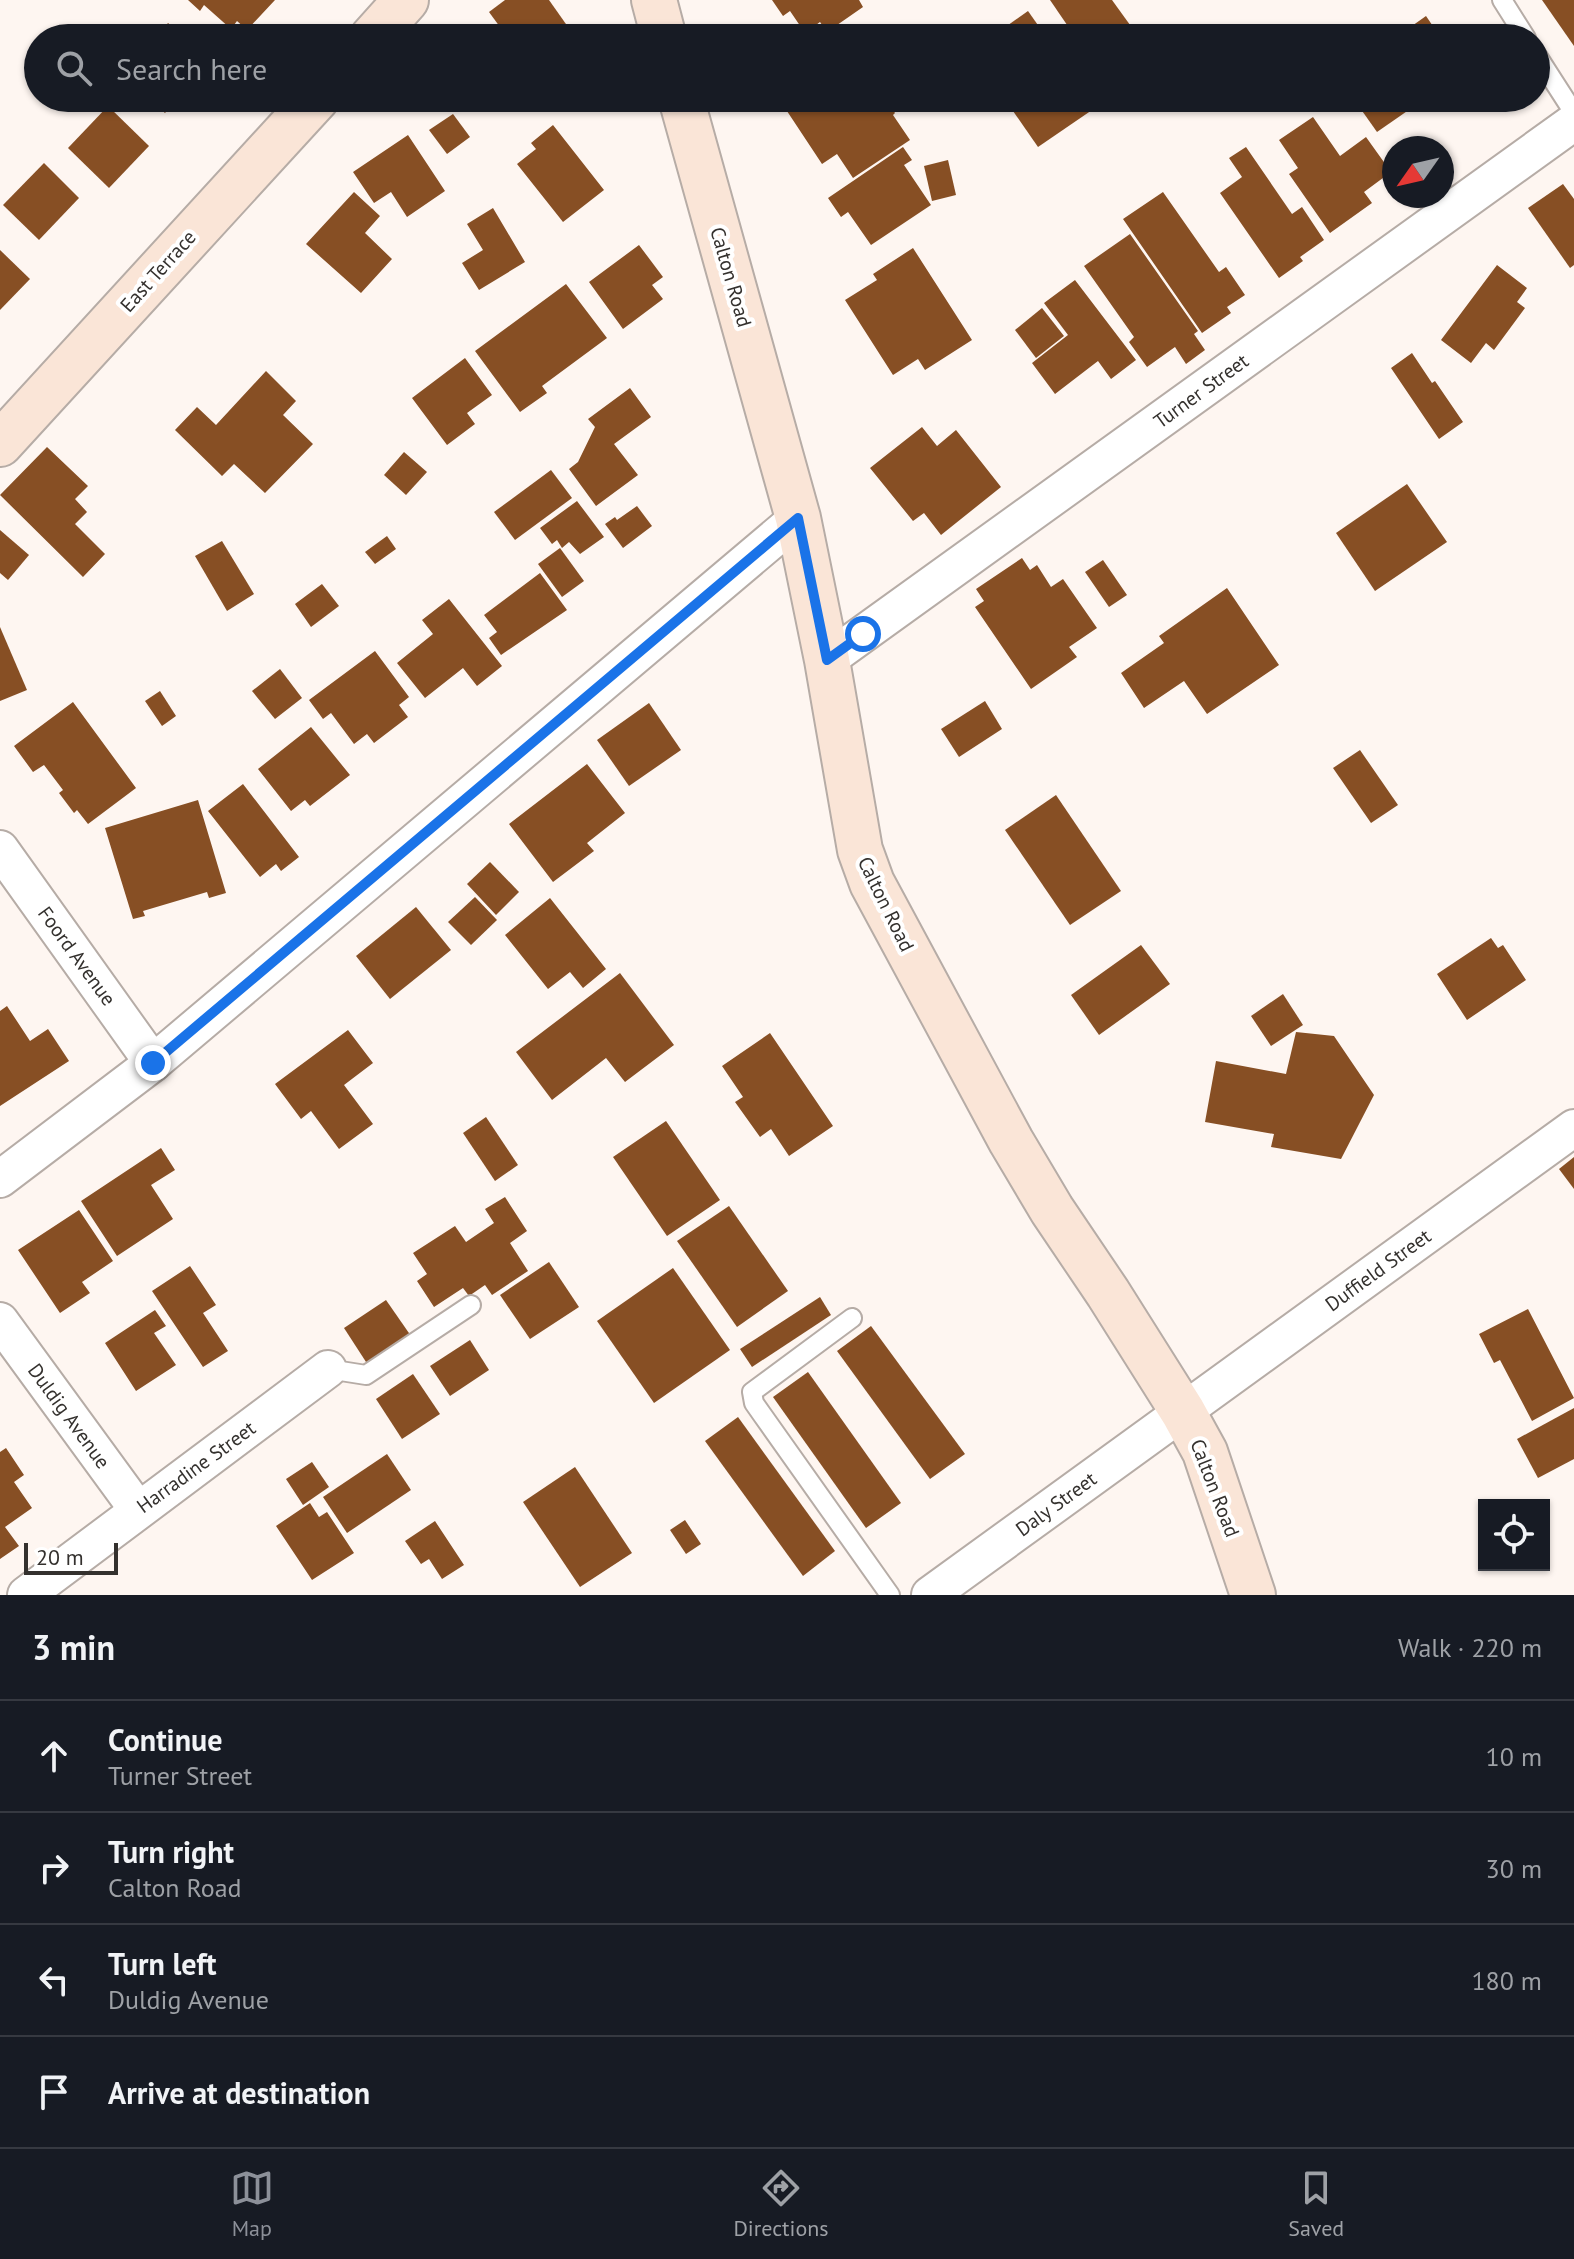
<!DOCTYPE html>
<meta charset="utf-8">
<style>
:root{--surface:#171b24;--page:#20242c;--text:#f1f3f6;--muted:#9ea1a6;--line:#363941;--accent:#8c9099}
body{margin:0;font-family:"PT Sans",sans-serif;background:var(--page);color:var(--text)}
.controls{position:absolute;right:24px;bottom:24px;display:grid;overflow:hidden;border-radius:0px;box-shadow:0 2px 6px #0004}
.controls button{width:72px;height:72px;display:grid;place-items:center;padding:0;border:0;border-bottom:2px solid var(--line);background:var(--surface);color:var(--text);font:40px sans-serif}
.compass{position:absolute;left:1382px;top:136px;width:72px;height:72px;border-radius:50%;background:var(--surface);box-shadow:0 2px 6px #0004;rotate:236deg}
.scale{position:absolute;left:24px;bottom:20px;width:94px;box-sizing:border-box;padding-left:8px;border:4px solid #34312e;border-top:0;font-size:22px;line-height:28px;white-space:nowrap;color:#34312e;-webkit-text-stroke:6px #fff;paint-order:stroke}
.stop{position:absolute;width:24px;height:24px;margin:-18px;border:6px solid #1a73e8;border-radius:50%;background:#fff}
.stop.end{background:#1a73e8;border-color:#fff;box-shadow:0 2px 8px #0008}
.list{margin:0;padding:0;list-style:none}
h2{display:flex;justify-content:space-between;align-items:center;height:104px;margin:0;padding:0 32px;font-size:34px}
h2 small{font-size:26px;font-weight:400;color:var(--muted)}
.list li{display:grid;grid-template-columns:52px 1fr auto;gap:24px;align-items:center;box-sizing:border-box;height:112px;padding:0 32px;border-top:2px solid var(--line)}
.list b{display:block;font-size:30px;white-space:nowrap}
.list p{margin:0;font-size:26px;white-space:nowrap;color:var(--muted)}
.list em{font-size:26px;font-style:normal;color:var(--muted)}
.icon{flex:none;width:44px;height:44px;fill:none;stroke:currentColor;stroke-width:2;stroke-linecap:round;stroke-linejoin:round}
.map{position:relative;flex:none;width:1574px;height:1595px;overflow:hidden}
.search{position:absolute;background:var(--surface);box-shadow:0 2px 6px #0004;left:24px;right:24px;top:24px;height:88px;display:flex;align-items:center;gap:20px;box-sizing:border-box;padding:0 28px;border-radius:44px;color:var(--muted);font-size:30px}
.sheet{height:552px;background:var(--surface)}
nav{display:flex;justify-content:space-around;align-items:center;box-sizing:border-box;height:112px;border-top:2px solid var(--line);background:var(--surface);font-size:22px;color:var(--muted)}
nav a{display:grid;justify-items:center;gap:4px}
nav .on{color:var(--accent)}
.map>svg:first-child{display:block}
.building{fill:#874f24}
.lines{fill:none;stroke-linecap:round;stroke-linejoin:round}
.lane-casing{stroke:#b6aca6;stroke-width:22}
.street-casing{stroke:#b6aca6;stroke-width:40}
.secondary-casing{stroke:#b6aca6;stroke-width:48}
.lane{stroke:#fff;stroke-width:18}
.street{stroke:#fff;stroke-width:36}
.secondary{stroke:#fae5d7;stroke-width:44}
.route{stroke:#1a73e8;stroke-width:10}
.labels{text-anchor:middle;stroke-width:8;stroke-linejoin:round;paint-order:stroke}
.street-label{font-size:20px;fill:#34312e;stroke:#fff}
</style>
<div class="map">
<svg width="1574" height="1595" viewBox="0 0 1574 1595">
<rect width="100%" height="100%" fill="#fef6f1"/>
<!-- building -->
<g class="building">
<polygon points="188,0 275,0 247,30 237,21 231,29 204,5 200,11"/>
<polygon points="505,0 549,0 573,34 568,38 508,38 489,12"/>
<polygon points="772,0 859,0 863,7 827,32 820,22 805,33 790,11 783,16"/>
<polygon points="1050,0 1112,0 1138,36 1076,38"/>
<polygon points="1542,0 1574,0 1574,46"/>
<polygon points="1028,11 1047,38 990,38"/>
<polygon points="1426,16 1441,38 1395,38"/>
<polygon points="168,23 186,38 156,38"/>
<polygon points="147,98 178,98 165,113"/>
<polygon points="787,98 885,98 895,113 893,115 910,140 853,178 837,154 822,164 781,102"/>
<polygon points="1004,98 1088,98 1095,108 1038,147"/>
<polygon points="1353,98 1426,98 1377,132"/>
<polygon points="108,106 149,146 109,188 68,148"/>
<polygon points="453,114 470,137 447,154 429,130"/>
<polygon points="1313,117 1340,156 1366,137 1391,172 1364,192 1372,203 1330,233 1289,174 1298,168 1279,140"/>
<polygon points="553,125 604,190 563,222 517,164 536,149 531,143"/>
<polygon points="408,135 445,191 407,217 391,192 374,203 353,172"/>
<polygon points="903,147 912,160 904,165 931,205 871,245 848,212 841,217 828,198"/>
<polygon points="1246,147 1292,214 1302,207 1324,240 1300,257 1303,261 1279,278 1220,193 1242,177 1229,158"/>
<polygon points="948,160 956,195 932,201 924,166"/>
<polygon points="44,163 79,198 39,240 3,205"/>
<polygon points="1563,184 1574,199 1574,265 1570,268 1528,208"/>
<polygon points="354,192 380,216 365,233 392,259 361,293 306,244"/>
<polygon points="1163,192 1219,272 1226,267 1245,295 1227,307 1231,313 1202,333 1123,219"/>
<polygon points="493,208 525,262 479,290 462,263 483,250 467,224"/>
<polygon points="1130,234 1198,331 1194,334 1205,350 1186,364 1175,347 1147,367 1129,342 1134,337 1084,266"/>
<polygon points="639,245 663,277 652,285 663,299 623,329 589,282"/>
<polygon points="913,248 972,340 925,370 918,359 893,375 845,300 877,280 873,274"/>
<polygon points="0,250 30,279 0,310"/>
<polygon points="1497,265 1527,288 1517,302 1525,308 1494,350 1486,343 1471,363 1441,340"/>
<polygon points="1075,280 1136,360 1111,379 1098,361 1055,394 1032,363 1068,335 1044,303"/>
<polygon points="566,284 607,338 542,386 547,393 520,412 475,351"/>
<polygon points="1042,308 1064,336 1036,358 1015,330"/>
<polygon points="1412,353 1432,383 1435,381 1463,422 1439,439 1391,368"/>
<polygon points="465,358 492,395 467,413 475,424 447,445 412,398"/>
<polygon points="266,371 296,401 283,415 313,444 265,493 234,464 222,476 175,430 197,407 216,425"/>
<polygon points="630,388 651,417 614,444 638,475 596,506 569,469 578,462 595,427 588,419"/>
<polygon points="922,427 937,446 956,430 1001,487 941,535 924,513 913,521 870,468"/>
<polygon points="47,447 88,486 75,499 87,512 75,524 105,554 83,577 0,495"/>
<polygon points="404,452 427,472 406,495 384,475"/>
<polygon points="551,470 572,498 515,540 494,512"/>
<polygon points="1407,484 1447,542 1375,591 1336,533"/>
<polygon points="577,501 604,537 580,554 569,542 562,548 557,540 552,544 540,528"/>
<polygon points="637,506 652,526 623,548 605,524 615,517 617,520"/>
<polygon points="0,530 29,555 8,580 0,573"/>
<polygon points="387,536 396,549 375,564 365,552"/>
<polygon points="222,541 254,594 227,611 195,556"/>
<polygon points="560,548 584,581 562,597 538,564"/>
<polygon points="1022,558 1030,570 1037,565 1051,587 1063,579 1097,628 1069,647 1077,657 1031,689 975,607 984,601 976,589"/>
<polygon points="1103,560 1127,595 1109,607 1085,572"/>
<polygon points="540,573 567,610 501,655 489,638 497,632 484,615"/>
<polygon points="322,584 339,606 311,627 295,604"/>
<polygon points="1227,588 1279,665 1207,714 1184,681 1144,708 1121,673 1164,643 1159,636"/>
<polygon points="449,599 502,666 477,686 463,668 425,698 397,663 433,634 422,620"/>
<polygon points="0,627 27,690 0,701"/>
<polygon points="375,651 409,697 399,705 408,717 374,743 367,734 354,744 331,713 323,719 309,700"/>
<polygon points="280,669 302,698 275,719 252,691"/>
<polygon points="160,691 176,716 162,726 145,701"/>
<polygon points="985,701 1002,729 959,757 941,729"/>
<polygon points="73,702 136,788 88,824 77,810 74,813 59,793 63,790 44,765 33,772 14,746"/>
<polygon points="649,703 681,750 629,786 597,740"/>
<polygon points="311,727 350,775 310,806 305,800 291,811 258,769"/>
<polygon points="1360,750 1398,805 1371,823 1333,768"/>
<polygon points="587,764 625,813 587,843 594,851 553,882 509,824"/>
<polygon points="243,784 299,857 281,871 276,864 260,877 208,811"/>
<polygon points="1056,795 1121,891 1070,925 1005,830"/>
<polygon points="198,800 226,893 209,898 207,892 143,911 145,916 133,919 105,828"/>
<polygon points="490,862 519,892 496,915 467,884"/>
<polygon points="475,897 497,920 471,945 448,922"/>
<polygon points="550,898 606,969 583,988 570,972 548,989 505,935"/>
<polygon points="416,907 451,950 390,999 356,956"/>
<polygon points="1491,938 1498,948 1503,945 1526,980 1467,1020 1437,974"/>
<polygon points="1141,945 1170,984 1099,1035 1071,995"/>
<polygon points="620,973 674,1045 625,1082 606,1058 552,1100 516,1052"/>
<polygon points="1283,994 1303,1025 1271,1046 1251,1016"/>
<polygon points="7,1006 30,1041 48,1029 69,1061 0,1106 0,1011"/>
<polygon points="348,1030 373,1063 344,1085 373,1124 339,1149 311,1111 301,1119 275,1084"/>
<polygon points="1296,1032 1334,1036 1374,1095 1341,1159 1271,1147 1274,1134 1205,1122 1216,1061 1286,1074"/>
<polygon points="770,1033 833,1126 789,1156 771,1129 760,1137 735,1102 743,1097 722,1066"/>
<polygon points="486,1117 518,1165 495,1181 463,1133"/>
<polygon points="666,1121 720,1200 667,1236 613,1157"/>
<polygon points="161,1148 175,1170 151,1185 173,1219 117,1256 81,1201"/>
<polygon points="1574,1157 1574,1189 1559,1169"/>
<polygon points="505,1197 527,1231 510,1243 528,1271 492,1295 485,1285 469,1296 463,1288 434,1307 417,1281 427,1274 413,1253 455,1226 466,1242 494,1223 485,1209"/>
<polygon points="729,1206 788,1291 737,1327 677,1241"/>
<polygon points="79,1210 113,1261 82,1282 90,1293 60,1313 18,1250"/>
<polygon points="549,1262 579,1307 530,1339 500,1295"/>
<polygon points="190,1266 216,1305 203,1313 228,1351 203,1367 152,1291"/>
<polygon points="673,1268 730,1350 654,1403 597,1321"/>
<polygon points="820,1297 831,1315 752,1367 740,1349"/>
<polygon points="386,1300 411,1336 368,1365 344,1328"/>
<polygon points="1528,1309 1574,1398 1532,1421 1500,1360 1494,1363 1479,1334"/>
<polygon points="155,1310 166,1326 154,1333 176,1365 136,1391 105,1343"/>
<polygon points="871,1326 965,1454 930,1479 837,1351"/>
<polygon points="470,1340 489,1370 450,1396 430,1366"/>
<polygon points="808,1372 901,1503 866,1528 773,1397"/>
<polygon points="413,1374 440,1414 402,1439 376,1399"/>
<polygon points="1574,1408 1574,1459 1538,1478 1517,1439"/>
<polygon points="738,1417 835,1551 803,1576 705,1441"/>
<polygon points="6,1448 24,1475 14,1482 32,1508 5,1527 19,1546 0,1559 0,1452"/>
<polygon points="387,1454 411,1490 347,1533 323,1497"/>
<polygon points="312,1462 329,1487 303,1505 286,1479"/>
<polygon points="575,1467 632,1553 580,1587 523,1502"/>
<polygon points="310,1503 319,1517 327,1512 354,1553 312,1580 276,1526"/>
<polygon points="685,1520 701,1544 686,1554 670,1530"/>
<polygon points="435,1521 464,1565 442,1579 429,1559 421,1564 405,1541"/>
</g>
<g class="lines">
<defs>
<g id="lane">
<polyline points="1502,0 1526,38"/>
<polyline points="1536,54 1574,113"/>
<polyline points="852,1318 752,1392 754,1403 761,1413 890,1595"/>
<polyline points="328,1369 366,1375 471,1305"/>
</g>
<g id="street">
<polyline points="827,660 1574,122"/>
<polyline points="0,849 153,1063"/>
<polyline points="0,1179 153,1063 798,518"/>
<polyline points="0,1321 138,1510"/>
<polyline points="26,1595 328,1369"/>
<polyline points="930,1595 1574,1128"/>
</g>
<g id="secondary">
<polyline points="654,0 664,38"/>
<polyline points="372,38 406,0"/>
<polyline points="681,98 798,518 827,660 860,850 872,883 1011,1141 1052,1210 1108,1293 1183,1412 1205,1452 1253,1595"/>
<polyline points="0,444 317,98"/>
</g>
</defs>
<!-- lane casing -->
<use href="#lane" class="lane-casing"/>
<!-- street casing -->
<use href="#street" class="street-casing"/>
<!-- secondary casing -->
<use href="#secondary" class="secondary-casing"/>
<!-- lane -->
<use href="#lane" class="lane"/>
<!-- street -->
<use href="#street" class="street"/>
<!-- secondary -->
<use href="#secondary" class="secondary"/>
</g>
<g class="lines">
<!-- route -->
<polyline class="route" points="153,1063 798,518 827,660 863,634"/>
</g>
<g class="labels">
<!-- street labels -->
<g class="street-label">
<text transform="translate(158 271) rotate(-48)" y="7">East Terrace</text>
<text transform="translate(731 277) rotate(74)" y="7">Calton Road</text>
<text transform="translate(1201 391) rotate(-36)" y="7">Turner Street</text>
<text transform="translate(886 904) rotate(64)" y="7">Calton Road</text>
<text transform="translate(77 956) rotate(54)" y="7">Foord Avenue</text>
<text transform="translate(1378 1270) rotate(-36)" y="7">Duffield Street</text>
<text transform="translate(69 1416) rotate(54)" y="7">Duldig Avenue</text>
<text transform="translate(196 1467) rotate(-36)" y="7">Harradine Street</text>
<text transform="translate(1215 1488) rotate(69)" y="7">Calton Road</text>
<text transform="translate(1056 1504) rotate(-36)" y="7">Daly Street</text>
</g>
</g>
</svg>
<div class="controls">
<button><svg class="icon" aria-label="locate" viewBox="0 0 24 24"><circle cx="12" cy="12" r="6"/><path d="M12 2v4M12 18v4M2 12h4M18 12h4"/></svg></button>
</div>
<svg class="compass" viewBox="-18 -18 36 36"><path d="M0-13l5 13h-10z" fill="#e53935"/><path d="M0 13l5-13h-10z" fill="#9ea1a6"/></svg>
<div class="scale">20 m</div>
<div class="stop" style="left:863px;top:634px"></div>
<div class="stop end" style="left:153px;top:1063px"></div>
<div class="search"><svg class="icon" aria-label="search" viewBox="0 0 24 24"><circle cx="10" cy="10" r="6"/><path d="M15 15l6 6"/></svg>Search here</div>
</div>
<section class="sheet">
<h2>3 min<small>Walk · 220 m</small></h2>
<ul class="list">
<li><svg class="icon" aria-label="ahead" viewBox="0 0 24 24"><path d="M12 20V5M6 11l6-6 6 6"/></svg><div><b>Continue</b><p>Turner Street</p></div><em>10 m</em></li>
<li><svg class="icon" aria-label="right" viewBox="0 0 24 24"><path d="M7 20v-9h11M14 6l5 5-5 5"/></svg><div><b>Turn right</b><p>Calton Road</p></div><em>30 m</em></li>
<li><svg class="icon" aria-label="left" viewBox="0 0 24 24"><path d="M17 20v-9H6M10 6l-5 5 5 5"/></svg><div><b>Turn left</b><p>Duldig Avenue</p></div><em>180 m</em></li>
<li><svg class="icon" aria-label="arrive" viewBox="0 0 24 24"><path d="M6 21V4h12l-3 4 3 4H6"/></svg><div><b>Arrive at destination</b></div></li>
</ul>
</section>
<nav>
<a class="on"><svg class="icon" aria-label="map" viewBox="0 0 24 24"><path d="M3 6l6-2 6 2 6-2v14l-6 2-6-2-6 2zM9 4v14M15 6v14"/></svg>Map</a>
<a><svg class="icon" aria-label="directions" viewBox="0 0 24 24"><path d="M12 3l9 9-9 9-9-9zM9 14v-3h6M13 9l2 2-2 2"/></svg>Directions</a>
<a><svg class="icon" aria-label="saved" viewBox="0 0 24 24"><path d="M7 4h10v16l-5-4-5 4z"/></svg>Saved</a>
</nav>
